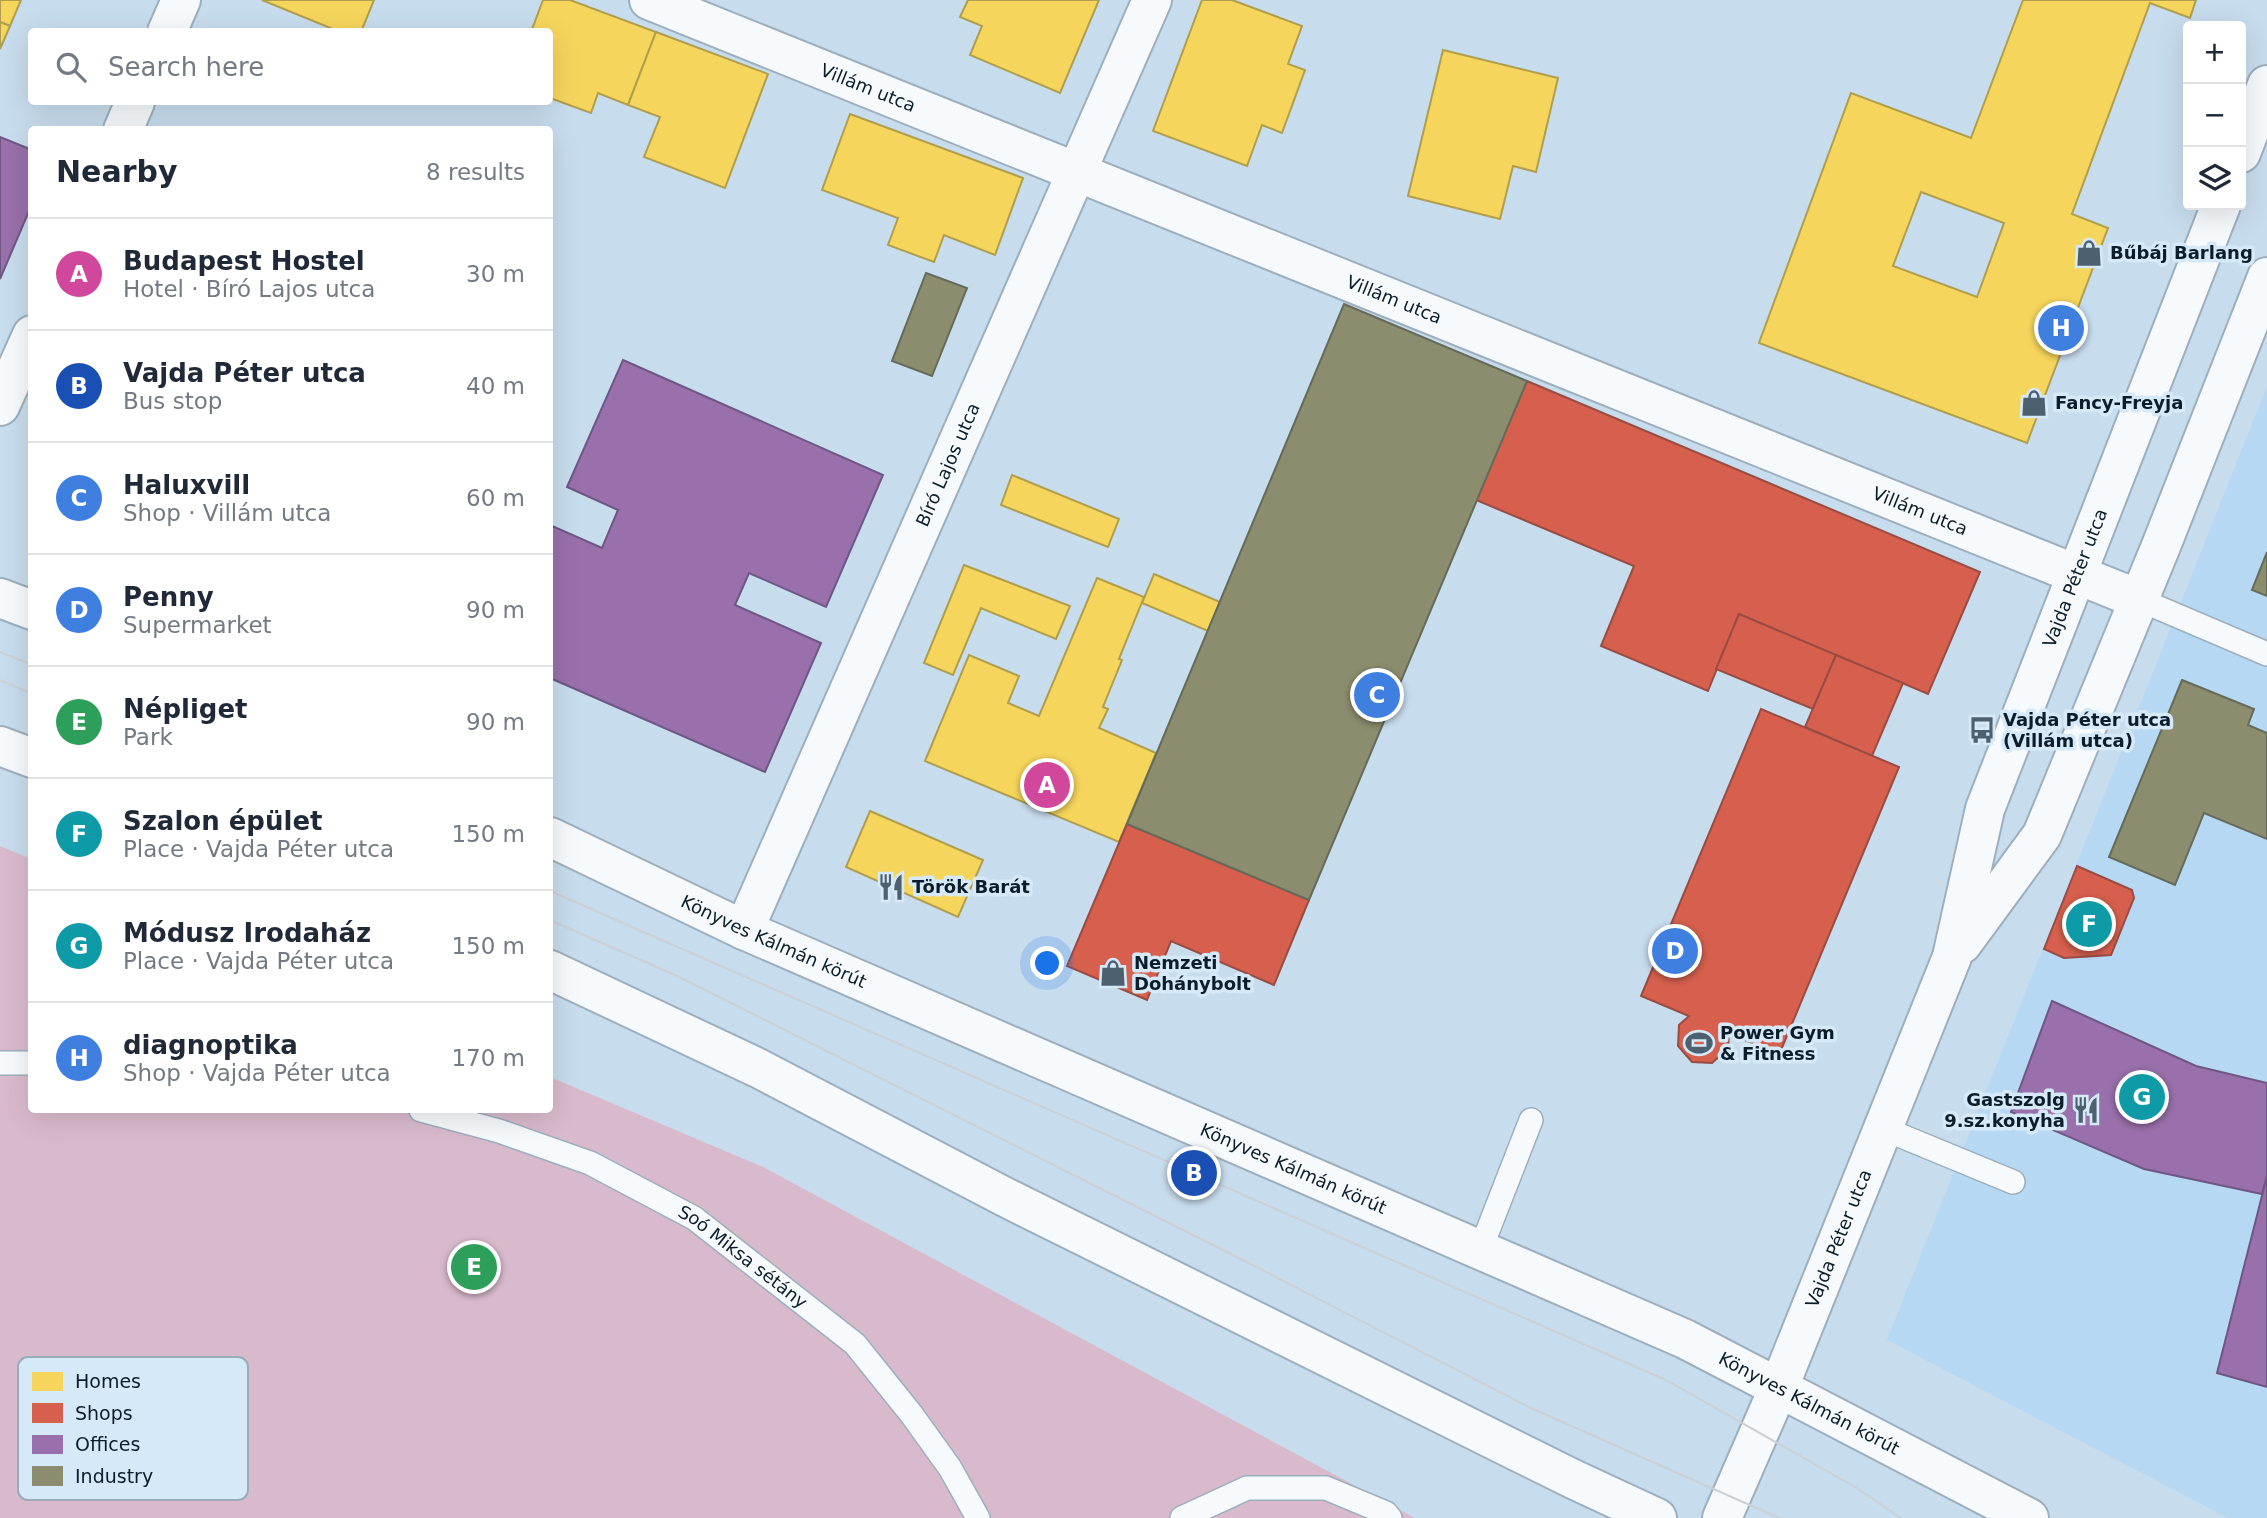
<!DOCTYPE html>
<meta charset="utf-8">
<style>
:root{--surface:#fff;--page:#f6f6f7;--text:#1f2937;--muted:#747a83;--line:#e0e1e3;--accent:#4d606f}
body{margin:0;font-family:"DejaVu Sans",sans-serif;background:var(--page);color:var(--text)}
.controls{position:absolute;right:21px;top:21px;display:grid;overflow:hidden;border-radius:7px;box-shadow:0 7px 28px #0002}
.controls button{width:63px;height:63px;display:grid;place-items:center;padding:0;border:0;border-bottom:2px solid var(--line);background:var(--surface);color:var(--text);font:35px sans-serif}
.you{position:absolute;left:1048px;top:964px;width:24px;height:24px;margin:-18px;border:5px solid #fff;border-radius:50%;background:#1a73e8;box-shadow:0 0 0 10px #1a73e833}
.badge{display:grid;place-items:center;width:46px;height:46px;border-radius:50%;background:var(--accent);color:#fff;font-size:23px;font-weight:700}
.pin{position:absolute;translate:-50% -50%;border:4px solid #fff;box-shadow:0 2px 7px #0006}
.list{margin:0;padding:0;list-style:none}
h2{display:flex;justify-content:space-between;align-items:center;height:91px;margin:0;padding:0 28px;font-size:30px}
h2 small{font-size:23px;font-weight:400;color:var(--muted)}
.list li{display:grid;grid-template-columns:46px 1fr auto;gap:21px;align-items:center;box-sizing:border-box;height:112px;padding:0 28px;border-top:2px solid var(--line)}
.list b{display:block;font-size:26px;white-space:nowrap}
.list p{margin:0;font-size:23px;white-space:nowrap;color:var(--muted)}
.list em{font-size:23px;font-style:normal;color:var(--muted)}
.icon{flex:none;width:38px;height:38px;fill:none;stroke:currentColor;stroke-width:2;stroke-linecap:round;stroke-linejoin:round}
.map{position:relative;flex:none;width:2267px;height:1518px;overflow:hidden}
.search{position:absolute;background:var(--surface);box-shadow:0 7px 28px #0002;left:28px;top:28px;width:525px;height:77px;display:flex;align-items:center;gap:18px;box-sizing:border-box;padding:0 24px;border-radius:7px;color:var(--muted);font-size:26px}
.panel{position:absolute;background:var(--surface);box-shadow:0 7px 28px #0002;left:28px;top:126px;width:525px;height:987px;border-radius:7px}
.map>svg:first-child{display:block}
.built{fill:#b7d8f2}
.green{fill:#d9bacc}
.homes{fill:#f6d55c;stroke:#b09e4d;stroke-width:2;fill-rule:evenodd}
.shops{fill:#d6604d;stroke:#994c43;stroke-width:2}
.offices{fill:#9970ab;stroke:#6e5785;stroke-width:2}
.industry{fill:#8c8c6e;stroke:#656b5a;stroke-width:2}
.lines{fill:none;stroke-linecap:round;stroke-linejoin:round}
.lane-casing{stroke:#9dafbd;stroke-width:26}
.street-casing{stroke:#9dafbd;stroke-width:42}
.secondary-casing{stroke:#9dafbd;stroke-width:42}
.primary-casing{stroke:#9dafbd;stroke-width:42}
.lane{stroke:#f7fafc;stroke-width:23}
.street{stroke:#f7fafc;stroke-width:38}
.secondary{stroke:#f7fafc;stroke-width:38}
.primary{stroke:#f7fafc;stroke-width:38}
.tram{stroke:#cad0d5;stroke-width:2}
.labels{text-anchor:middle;stroke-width:7;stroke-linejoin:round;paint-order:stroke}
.street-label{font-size:18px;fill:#0b1d2b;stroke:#d6e9f8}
.poi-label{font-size:18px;font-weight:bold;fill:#0b1d2b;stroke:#d6e9f8;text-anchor:start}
.key{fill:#d6e9f8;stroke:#99acba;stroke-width:2}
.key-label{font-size:19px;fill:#0b1d2b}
</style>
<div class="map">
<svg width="2267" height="1518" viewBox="0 0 2267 1518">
<rect width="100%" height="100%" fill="#c7dced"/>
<!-- built -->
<polygon class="built" points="2267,386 2267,1518 2228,1518 1887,1340"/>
<!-- green -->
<polygon class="green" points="0,846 31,859 32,1110 550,1110 550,1077 763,1167 1415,1518 0,1518"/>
<!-- homes -->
<g class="homes">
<polygon points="0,0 21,0 10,26 0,22"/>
<polygon points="262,0 374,0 361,32 340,32"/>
<polygon points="543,0 570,0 656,32 628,105 598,93 591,113 550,98 550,32 531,32"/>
<polygon points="968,0 1099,0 1060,93 970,55 982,26 960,17"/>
<polygon points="1202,0 1232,0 1302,26 1288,64 1305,70 1282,133 1262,125 1247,166 1153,131"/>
<path d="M2023,0H2196L2190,18L2150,3L2072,214L2108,228L2027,443L1759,343L1851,93L1971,138ZM1921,192L2004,223L1977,297L1893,266Z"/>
<polygon points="0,22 10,26 0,49"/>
<polygon points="656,32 768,74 725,188 644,157 660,117 628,105"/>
<polygon points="1443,50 1558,78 1536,172 1513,166 1500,219 1408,196"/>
<polygon points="850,114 1023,178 995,255 944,235 934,262 888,245 898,218 822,190"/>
<polygon points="1012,475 1119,519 1108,547 1001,505"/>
<polygon points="964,565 1070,606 1056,639 981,608 953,675 924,663"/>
<polygon points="1154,574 1220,602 1208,631 1142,603"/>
<polygon points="1097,578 1144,597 1119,659 1122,660 1103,707 1108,709 1099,728 1156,753 1119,842 925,761 969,655 1019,676 1008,703 1039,716"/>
<polygon points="870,811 983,860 958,917 846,867"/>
</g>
<!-- shops -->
<g class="shops">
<polygon points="1527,381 1980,572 1928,694 1739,614 1708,691 1601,646 1634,566 1476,500"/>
<polygon points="1739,614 1836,655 1813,709 1716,669"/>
<polygon points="1836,655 1903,683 1872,756 1805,727"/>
<polygon points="1761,709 1899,767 1779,1055 1729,1033 1728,1049 1712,1063 1692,1062 1678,1046 1679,1025 1689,1016 1641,996"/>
<polygon points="1127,824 1309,900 1274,985 1171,941 1147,1000 1067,966"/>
<polygon points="2077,866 2132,890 2134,898 2111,955 2064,958 2044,949"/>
</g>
<!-- offices -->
<g class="offices">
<polygon points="0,137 32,150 32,204 0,279"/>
<polygon points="623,360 883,475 826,607 749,573 735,605 821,643 765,772 550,678 550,525 602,548 618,510 567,487"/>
<polygon points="2052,1001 2196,1066 2267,1083 2267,1176 2262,1194 2144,1169 2011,1112"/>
<polygon points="2267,1176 2267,1387 2217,1373"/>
</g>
<!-- industry -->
<g class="industry">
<polygon points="926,273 967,288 932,376 892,361"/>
<polygon points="1344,304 1527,381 1309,900 1127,824"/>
<polygon points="2267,552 2267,596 2252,590"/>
<polygon points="2182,680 2254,709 2248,725 2267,733 2267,839 2204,813 2175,885 2109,857"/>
</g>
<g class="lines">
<defs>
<g id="lane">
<polyline points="2138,599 2267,654"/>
<polyline points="0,1063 32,1063"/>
<path id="s1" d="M421,1110L499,1131L590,1163L694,1218L855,1344L912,1415L950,1468L978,1518"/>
<polyline points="1882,1128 2013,1182"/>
<polyline points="1481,1248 1531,1120"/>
<polyline points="1182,1518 1247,1488 1326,1488 1386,1513 1390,1518"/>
</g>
<g id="street">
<path id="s2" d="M649,0L2138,599"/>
<polyline points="167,32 181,0"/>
<polyline points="123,130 135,102"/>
<polyline points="0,406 32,335"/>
<path id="s3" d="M744,930L1152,0"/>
</g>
<g id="secondary">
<polyline points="2241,153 2267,85"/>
<polyline points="1962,944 2042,835 2161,546 2267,277"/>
<path id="s4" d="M1722,1518L1779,1387L1952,957L1985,809L2221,205"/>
</g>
<g id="primary">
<polyline points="0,598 32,610"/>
<polyline points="0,746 32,758"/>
<path id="s5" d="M550,837L744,930L1685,1339L2029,1518"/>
<polyline points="550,970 758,1068 1005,1197 1573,1479 1657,1518"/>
</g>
</defs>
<!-- lane casing -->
<use href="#lane" class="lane-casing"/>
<!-- street casing -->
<use href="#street" class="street-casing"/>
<!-- secondary casing -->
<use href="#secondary" class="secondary-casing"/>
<!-- primary casing -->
<use href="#primary" class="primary-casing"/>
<!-- lane -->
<use href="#lane" class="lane"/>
<!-- street -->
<use href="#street" class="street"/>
<!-- secondary -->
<use href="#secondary" class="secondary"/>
<!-- primary -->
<use href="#primary" class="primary"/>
<!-- tram -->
<g class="tram">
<polyline points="0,652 32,665"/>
<polyline points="0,680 32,694"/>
<polyline points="550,891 1668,1381 1855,1487 1901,1518"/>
<polyline points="550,920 677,976 1225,1251 1533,1409 1779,1518"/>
</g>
</g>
<!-- icons -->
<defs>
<symbol id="shop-bare" viewBox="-9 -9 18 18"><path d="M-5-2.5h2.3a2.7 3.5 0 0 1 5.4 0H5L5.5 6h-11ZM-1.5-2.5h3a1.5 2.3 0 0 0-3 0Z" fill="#4d606f" stroke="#d6e9f8" stroke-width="2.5" paint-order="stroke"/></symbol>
<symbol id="bus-bare" viewBox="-9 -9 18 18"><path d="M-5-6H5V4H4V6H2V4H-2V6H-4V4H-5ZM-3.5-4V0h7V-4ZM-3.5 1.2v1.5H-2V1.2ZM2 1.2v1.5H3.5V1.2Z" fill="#4d606f" stroke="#d6e9f8" stroke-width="2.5" paint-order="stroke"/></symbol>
<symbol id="restaurant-bare" viewBox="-9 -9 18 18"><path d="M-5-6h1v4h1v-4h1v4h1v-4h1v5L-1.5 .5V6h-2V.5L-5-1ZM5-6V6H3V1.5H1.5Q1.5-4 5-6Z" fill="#4d606f" stroke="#d6e9f8" stroke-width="2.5" paint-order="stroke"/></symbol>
<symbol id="stadium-bare" viewBox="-9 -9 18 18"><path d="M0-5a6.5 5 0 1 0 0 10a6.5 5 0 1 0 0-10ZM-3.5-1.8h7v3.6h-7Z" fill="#4d606f" stroke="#d6e9f8" stroke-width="2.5" paint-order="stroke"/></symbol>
</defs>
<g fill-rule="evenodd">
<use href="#shop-bare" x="2070" y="234" width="38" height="38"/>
<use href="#shop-bare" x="2015" y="384" width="38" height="38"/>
<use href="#bus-bare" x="1963" y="711" width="38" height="38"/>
<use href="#restaurant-bare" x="872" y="868" width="38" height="38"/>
<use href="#shop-bare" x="1094" y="954" width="38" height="38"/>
<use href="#stadium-bare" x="1680" y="1024" width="38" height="38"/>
<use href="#restaurant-bare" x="2067" y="1091" width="38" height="38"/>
</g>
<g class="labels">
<!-- street labels -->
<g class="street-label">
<text dy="6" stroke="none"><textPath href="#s2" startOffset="236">Villám utca</textPath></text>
<text dy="6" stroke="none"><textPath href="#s2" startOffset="803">Villám utca</textPath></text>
<text dy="6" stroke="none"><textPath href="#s3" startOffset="508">Bíró Lajos utca</textPath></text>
<text dy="6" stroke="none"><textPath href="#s2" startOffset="1370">Villám utca</textPath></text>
<text dy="6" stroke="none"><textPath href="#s4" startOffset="1006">Vajda Péter utca</textPath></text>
<text dy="6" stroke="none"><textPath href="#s5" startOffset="247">Könyves Kálmán körút</textPath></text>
<text dy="6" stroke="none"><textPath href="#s5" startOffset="814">Könyves Kálmán körút</textPath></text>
<text dy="6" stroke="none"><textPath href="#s4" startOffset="303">Vajda Péter utca</textPath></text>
<text dy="6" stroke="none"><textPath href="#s1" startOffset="357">Soó Miksa sétány</textPath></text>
<text dy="6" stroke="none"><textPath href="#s5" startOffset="1381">Könyves Kálmán körút</textPath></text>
</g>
<!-- poi labels -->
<g class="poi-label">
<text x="2110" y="259">Bűbáj Barlang</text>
<text x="2055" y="409">Fancy-Freyja</text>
<text x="2003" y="726">Vajda Péter utca<tspan x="2003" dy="21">(Villám utca)</tspan></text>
<text x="912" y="893">Török Barát</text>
<text x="1134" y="969">Nemzeti<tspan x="1134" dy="21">Dohánybolt</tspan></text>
<text x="1720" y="1039">Power Gym<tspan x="1720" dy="21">&amp; Fitness</tspan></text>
<text x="2065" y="1106" text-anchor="end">Gastszolg<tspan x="2065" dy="21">9.sz.konyha</tspan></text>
</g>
</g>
<!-- legend -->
<rect x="18" y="1357" width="230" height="143" rx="10" class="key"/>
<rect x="32" y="1372" width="31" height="19" fill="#f6d55c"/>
<rect x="32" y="1403" width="31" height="20" fill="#d6604d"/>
<rect x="32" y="1435" width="31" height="19" fill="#9970ab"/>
<rect x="32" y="1466" width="31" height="20" fill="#8c8c6e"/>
<g class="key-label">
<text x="75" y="1388">Homes</text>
<text x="75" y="1420">Shops</text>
<text x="75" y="1451">Offices</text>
<text x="75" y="1483">Industry</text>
</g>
</svg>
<div class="controls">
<button>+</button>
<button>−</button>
<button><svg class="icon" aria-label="layers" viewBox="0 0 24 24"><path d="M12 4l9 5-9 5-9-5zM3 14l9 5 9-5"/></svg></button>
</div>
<div class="you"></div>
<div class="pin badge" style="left:1047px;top:785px;background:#d1479c">A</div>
<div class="pin badge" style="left:1194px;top:1173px;background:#1a4fb4">B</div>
<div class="pin badge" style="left:1377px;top:695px;background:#3f7fe0">C</div>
<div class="pin badge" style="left:1675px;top:951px;background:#3f7fe0">D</div>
<div class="pin badge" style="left:474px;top:1267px;background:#2e9e5b">E</div>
<div class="pin badge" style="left:2089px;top:924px;background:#0f9aa8">F</div>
<div class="pin badge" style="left:2142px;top:1097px;background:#0f9aa8">G</div>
<div class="pin badge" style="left:2061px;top:328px;background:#3f7fe0">H</div>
<div class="search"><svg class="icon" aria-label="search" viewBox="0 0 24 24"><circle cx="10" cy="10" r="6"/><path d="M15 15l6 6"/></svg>Search here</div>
<section class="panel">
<h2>Nearby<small>8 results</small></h2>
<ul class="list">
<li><span class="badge" style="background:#d1479c">A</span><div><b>Budapest Hostel</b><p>Hotel · Bíró Lajos utca</p></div><em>30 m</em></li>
<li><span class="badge" style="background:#1a4fb4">B</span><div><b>Vajda Péter utca</b><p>Bus stop</p></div><em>40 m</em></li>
<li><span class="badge" style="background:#3f7fe0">C</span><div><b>Haluxvill</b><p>Shop · Villám utca</p></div><em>60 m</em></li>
<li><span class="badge" style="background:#3f7fe0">D</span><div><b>Penny</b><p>Supermarket</p></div><em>90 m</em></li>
<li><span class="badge" style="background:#2e9e5b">E</span><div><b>Népliget</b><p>Park</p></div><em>90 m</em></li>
<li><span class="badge" style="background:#0f9aa8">F</span><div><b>Szalon épület</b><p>Place · Vajda Péter utca</p></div><em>150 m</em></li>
<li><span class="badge" style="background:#0f9aa8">G</span><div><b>Módusz Irodaház</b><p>Place · Vajda Péter utca</p></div><em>150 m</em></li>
<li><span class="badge" style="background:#3f7fe0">H</span><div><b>diagnoptika</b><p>Shop · Vajda Péter utca</p></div><em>170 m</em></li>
</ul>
</section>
</div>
